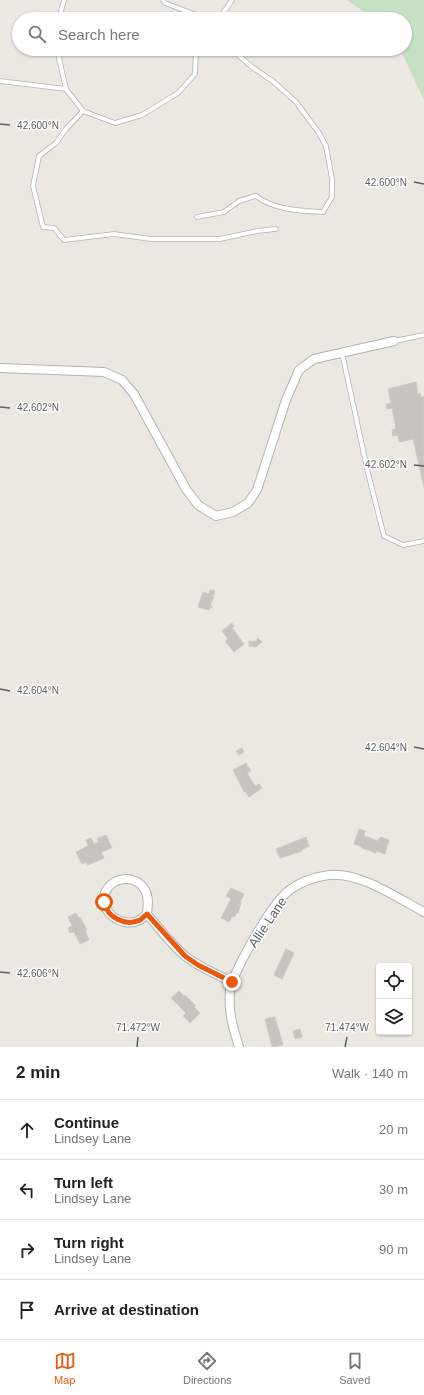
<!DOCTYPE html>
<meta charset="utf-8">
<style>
:root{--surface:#fff;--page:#f6f6f6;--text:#222;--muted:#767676;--line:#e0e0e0;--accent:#ea580c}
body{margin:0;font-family:Arial,sans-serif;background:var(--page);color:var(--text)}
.controls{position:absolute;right:12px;bottom:12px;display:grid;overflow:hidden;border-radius:4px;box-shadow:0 1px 3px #0004}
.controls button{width:36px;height:36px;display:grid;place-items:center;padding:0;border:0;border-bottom:1px solid var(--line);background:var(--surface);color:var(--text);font:20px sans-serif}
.stop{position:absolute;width:12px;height:12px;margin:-9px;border:3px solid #ea580c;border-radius:50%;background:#fff}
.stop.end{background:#ea580c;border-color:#fff;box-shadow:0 1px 4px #0008}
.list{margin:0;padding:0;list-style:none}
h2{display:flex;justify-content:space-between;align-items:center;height:52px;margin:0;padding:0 16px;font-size:17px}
h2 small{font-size:13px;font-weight:400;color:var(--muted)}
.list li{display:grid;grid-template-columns:26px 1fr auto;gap:12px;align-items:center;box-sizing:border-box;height:60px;padding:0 16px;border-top:1px solid var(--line)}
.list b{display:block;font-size:15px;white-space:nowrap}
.list p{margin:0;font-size:13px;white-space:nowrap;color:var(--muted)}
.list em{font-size:13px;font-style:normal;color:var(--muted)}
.icon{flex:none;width:22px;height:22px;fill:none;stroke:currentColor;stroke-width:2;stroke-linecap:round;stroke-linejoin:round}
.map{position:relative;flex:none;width:424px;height:1047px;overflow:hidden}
.search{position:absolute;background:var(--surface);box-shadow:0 1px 3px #0004;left:12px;right:12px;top:12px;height:44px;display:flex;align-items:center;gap:10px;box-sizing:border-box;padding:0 14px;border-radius:22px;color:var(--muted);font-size:15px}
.sheet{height:292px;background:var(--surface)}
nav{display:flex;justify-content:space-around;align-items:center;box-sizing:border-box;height:56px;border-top:1px solid var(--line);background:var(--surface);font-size:11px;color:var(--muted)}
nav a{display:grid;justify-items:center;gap:2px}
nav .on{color:var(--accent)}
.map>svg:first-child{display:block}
.green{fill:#c5e0c2}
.building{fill:#c7c3bf;stroke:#cfcac2}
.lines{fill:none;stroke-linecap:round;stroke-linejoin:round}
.service-casing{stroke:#b0b3b6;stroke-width:5.5}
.minor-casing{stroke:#b0b3b6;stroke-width:10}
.service{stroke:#fff;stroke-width:4}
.minor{stroke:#fff;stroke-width:8}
.route{stroke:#ea580c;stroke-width:5}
.ticks{fill:none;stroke:#5b5e61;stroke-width:1.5}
.labels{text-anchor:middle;stroke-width:3;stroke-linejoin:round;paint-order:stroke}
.street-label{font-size:13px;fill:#5b5e61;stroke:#fff}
.ticks-label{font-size:10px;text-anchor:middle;fill:#5b5e61;stroke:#fff;stroke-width:3;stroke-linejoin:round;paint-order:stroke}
</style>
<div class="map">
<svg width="424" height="1047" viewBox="0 0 424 1047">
<rect width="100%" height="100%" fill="#ebe8e2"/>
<!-- green -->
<polygon class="green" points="347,0 424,0 424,100 400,49 405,49 405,19 374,19"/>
<!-- building -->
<g class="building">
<polygon points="416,382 418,394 420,393 421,397 424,397 424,487 413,439 399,442 398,435 393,436 392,430 396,429 392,408 387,409 386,404 391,403 388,389"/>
<polygon points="210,590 215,591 214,595 213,595 212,596 214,597 210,605 212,606 212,608 210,607 209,610 198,607 203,592 209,594"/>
<polygon points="232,623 234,626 232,628 244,644 234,652 225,641 228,639 222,631"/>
<polygon points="258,638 262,642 256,647 249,646 249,641 255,642"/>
<polygon points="242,748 244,752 239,755 236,751"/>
<polygon points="246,763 251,771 247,773 255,786 259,784 262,788 249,797 245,791 244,792 233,770"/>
<polygon points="359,829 365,831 364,836 378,841 380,837 389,840 385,854 376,851 376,853 362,848 362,847 354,844"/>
<polygon points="106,835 112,848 101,852 104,858 88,865 86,862 82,864 76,852 88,846 86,840 91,838 94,844 99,842 97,839"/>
<polygon points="306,837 309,846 301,850 302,851 280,858 276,849"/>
<polygon points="231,888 244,894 240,902 241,903 238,913 237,912 234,917 232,916 229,922 221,918 231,899 226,896"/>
<polygon points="76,913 79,918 80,917 87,930 85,931 89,940 80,944 74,932 70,933 68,928 72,926 68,917"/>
<polygon points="286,949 294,953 282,979 274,975"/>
<polygon points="179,991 184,996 185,995 196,1006 194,1007 200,1013 190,1023 183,1016 186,1013 171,998"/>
<polygon points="275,1017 283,1045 272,1047 265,1019"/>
<polygon points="300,1029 302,1037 295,1039 293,1031"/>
</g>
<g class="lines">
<defs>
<g id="service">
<polyline points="163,0 165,3 207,19"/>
<polyline points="59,19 64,0"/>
<polyline points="219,19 232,0"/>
<polyline points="57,49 66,89"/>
<polyline points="0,81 66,89 83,111 115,123 142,115 178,93 195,74 196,49"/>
<polyline points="83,111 66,129 56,143 39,156 33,186 43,227 54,228 64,240 114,234 151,239 220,239 257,231 276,229"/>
<path d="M197,217L224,212L239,201L256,196C274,210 301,211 323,212L332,197V179L326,146L319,133L296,102L274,82L252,67L231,49"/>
<polyline points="394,341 424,335"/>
<polyline points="342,353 368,473 384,536 403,545 424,541"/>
</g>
<g id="minor">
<polyline points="0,368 104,372 122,380 134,394 186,489 198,505 216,516 233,512 248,503 257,490 286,400 299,370 314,359 394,341"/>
<path d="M147,914C145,915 143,918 140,920C123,929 98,912 105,893C112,876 136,874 145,890C149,897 148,906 147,914C159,928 171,944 185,956C199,967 216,974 232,982"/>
<path d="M239,1047C233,1028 228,1011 230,991C233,971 270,908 285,894C297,883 314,877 329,875C361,872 397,898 424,912"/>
</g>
</defs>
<!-- service casing -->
<use href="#service" class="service-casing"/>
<!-- minor casing -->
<use href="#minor" class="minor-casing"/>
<!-- service -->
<use href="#service" class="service"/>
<!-- minor -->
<use href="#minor" class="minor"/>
</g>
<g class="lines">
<!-- route -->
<path class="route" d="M104,902C107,917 125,927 140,920C142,919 145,915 147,914L185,956L198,965L232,982"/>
</g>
<!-- ticks -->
<path class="ticks" d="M0,124L10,125M414,182L424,184M0,407L10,408M414,465L424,466M0,689L10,691M414,747L424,749M0,972L10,973M137,1047L138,1037M345,1047L347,1037"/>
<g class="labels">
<!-- street labels -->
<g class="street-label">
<text transform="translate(267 922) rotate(-56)" y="5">Allie Lane</text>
</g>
</g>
<g class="ticks-label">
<text x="38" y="129">42.600°N</text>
<text x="386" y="186">42.600°N</text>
<text x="38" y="411">42.602°N</text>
<text x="386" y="468">42.602°N</text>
<text x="38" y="694">42.604°N</text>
<text x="386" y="751">42.604°N</text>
<text x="38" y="977">42.606°N</text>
<text x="138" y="1031">71.472°W</text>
<text x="347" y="1031">71.474°W</text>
</g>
</svg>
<div class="controls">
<button><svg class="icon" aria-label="locate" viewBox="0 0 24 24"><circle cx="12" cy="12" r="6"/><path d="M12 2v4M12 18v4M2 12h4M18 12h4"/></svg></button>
<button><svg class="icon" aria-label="layers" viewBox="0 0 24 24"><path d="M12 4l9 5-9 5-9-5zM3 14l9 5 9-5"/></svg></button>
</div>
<div class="stop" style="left:104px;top:902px"></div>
<div class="stop end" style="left:232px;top:982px"></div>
<div class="search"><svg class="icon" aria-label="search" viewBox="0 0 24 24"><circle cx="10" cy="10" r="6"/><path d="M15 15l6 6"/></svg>Search here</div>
</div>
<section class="sheet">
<h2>2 min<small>Walk · 140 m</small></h2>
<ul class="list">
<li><svg class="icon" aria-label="ahead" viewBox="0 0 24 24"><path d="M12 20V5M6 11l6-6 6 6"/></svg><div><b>Continue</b><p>Lindsey Lane</p></div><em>20 m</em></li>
<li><svg class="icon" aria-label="left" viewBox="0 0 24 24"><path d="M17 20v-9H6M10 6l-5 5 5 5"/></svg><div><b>Turn left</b><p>Lindsey Lane</p></div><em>30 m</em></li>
<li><svg class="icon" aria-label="right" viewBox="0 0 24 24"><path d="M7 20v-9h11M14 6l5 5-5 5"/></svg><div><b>Turn right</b><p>Lindsey Lane</p></div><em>90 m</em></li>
<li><svg class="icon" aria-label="arrive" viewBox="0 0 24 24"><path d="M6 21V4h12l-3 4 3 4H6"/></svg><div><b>Arrive at destination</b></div></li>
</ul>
</section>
<nav>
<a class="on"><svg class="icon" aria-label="map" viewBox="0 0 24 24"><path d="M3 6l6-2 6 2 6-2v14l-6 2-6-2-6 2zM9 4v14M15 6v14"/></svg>Map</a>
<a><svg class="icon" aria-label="directions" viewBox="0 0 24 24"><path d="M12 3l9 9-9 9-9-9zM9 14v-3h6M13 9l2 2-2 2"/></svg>Directions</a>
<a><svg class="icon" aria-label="saved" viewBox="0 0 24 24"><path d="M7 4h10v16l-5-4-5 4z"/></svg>Saved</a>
</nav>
